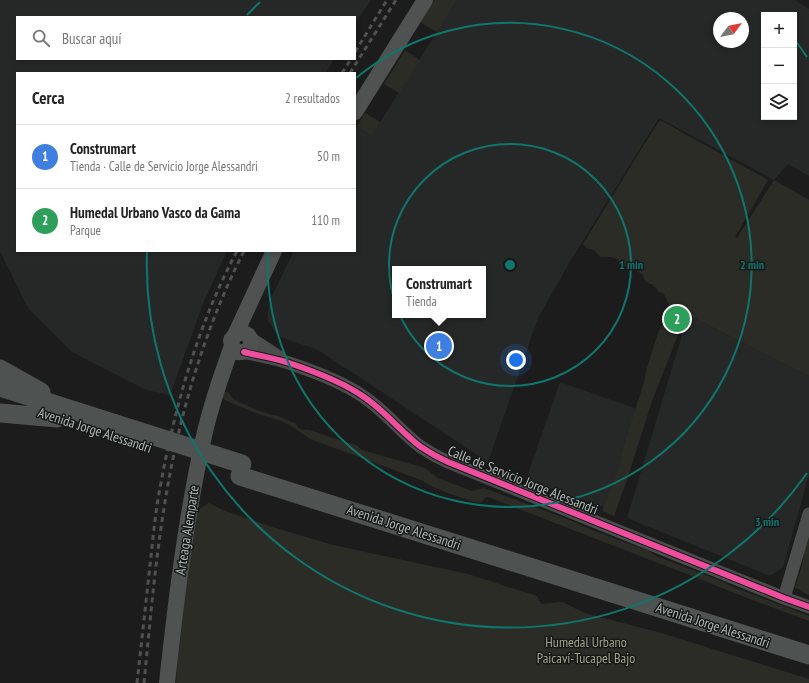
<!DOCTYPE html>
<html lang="es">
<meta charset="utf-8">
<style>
:root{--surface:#fff;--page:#f6f6f6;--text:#222;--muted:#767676;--line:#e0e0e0;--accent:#7c8381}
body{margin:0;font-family:"PT Sans Narrow",sans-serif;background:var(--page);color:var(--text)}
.controls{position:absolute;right:12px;top:12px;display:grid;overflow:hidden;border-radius:0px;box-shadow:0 2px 6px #0003}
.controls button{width:36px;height:36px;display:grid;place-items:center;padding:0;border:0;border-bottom:1px solid var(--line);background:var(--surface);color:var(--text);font:20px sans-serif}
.compass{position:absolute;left:713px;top:12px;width:36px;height:36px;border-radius:50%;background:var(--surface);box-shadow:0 2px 6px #0003;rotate:58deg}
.you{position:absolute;left:516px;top:360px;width:14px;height:14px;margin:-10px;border:3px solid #fff;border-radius:50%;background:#1a73e8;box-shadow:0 0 0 6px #1a73e833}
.badge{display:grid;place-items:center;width:26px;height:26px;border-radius:50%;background:var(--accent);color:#fff;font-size:13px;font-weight:700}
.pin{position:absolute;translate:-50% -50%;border:2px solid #fff;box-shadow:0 1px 4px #0006}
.popup{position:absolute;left:392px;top:266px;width:94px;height:52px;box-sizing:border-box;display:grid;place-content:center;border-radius:0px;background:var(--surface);filter:drop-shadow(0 1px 3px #0005);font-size:13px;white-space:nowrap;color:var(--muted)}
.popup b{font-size:15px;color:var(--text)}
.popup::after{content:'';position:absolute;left:50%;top:100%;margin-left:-8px;border:8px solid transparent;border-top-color:var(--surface)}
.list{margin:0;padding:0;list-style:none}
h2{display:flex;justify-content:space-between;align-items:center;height:52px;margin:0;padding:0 16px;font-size:17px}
h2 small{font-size:13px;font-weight:400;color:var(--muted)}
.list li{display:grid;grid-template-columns:26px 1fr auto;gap:12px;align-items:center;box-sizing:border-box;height:64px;padding:0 16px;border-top:1px solid var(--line)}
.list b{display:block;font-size:15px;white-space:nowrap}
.list p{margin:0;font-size:13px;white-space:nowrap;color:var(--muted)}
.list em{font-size:13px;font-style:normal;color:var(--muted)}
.icon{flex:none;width:22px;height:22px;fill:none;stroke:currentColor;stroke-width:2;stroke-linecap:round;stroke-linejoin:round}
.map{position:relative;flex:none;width:809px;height:683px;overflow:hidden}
.search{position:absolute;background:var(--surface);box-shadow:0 2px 6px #0003;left:16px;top:16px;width:340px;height:44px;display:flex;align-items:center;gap:10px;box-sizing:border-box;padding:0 14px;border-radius:0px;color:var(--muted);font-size:15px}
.panel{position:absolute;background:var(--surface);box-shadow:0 2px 6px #0003;left:16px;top:72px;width:340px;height:180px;border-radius:0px}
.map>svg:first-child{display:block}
.built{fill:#262828;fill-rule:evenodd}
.green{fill:#2c2c26}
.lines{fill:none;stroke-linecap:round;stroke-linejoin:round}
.minor{stroke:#4c4e4e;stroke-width:13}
.major{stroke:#4f5250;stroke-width:16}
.highway{stroke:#4e5250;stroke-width:19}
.rail{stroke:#4e5150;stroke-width:3;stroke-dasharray:5 4;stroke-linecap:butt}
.highway-bridge{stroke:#4e5250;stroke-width:19}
.cycleway-casing{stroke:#161818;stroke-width:8}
.cycleway{stroke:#ef4d9e;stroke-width:6}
.ring{fill:none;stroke:#0f766e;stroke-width:2}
.labels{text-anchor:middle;stroke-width:3;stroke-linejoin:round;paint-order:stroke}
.street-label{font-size:14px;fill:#afbbb7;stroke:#161818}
.park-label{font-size:14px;fill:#a3a388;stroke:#161818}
.centre{fill:#0f766e;stroke:#161818;stroke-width:2}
.ring-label{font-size:12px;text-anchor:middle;font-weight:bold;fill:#0f766e;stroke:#161818;stroke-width:3;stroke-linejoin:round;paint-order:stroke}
</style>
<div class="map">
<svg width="809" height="683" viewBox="0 0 809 683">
<rect width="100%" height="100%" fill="#1c1c1c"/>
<!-- built -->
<g class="built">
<polygon points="0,0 371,0 355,24 355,17 17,17 17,59 334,59 326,73 17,73 17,251 227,251 204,301 170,395 146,390 72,352 28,308 0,251"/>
<path d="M457,0H795L809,9V176L788,164L774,180L659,118L571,260L538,318L488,462L318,350L278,336L267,319L270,300L294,251H355V129L357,126L372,135ZM764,15H794V117H764ZM719,18H743V42H719ZM395,269H483V315H395Z"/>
<polygon points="688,315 809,376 809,475 783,567 770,576 627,518"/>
<polygon points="560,382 640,410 606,508 526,480"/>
</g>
<!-- green -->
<g class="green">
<polygon points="434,0 457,0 437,32 420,22"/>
<polygon points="405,50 420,60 399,93 384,84"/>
<polygon points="365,113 380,122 372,136 357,126"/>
<path d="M660,120L768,180L735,237L737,238L774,180L809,200V376L690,316L685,322L680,330L652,401L627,480L614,516L602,511L618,471L626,438L644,382L647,368L657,336L659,330L666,321L669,306L666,298L664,294L659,292L655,287L653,286L652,284H650L645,281L642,274L635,270H633L630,267H626C623,265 621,263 618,260C614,256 607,257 601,257L594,250L586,248L583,244L645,143Z"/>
<path d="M224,391L229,393L233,399L254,409L272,415L278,416L295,423L299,428L303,430H309L356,445L362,450L425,468L438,478L472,491L484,488L570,520L592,530L649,551L656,556L724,582L733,587L809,616V621L755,601L684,573L488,497H486L482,502L479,503C458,497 439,491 421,480L310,439L293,427L286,423L278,420L271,418L253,412L225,400L222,396Z"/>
<polygon points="209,503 225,511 272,527 333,545 468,574 537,596 541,604 562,602 585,613 661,633 809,679 809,683 176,683 180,615 198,510"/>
<path d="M809,536V595C803,593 801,589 795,588L802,566L805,547Z"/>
</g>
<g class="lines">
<!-- minor -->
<g class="minor">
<polyline points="250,338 279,357"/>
<path d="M244,352C259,356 274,358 289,363C313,371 343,382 364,397C385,411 401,432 421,447C430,453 439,458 448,462L784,598L809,607"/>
<polyline points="784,598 809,514"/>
</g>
<!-- major -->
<g class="major">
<polyline points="355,112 425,0"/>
<path d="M235,335C252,326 257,351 242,352C237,353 234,350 232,346L231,340L235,335L274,251"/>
<path d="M167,683C176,600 186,517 204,436C211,405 221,376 232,346"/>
</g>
<!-- highway -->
<g class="highway">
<polyline points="0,369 41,392"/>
<polyline points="0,387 135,430"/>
<polyline points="0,413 57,418"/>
<polyline points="240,476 809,655"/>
</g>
<!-- rail -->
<g class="rail">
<polyline points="355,52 387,0"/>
<polyline points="342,73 351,59"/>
<polyline points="350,73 396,0"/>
<path d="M137,683C141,647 145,611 149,574C152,549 154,524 158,499C173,413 196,328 237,251"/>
<path d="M144,683C150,623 155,562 165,502C179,415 204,330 244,251"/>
</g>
<!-- highway-bridge -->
<polyline class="highway-bridge" points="135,430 242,464"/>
<defs>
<path id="cycleway" d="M244,352C259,356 274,358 289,363C313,371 343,382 364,397C385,411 401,432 421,447C430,453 439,458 448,462L784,598L809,607"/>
</defs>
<!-- cycleway casing -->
<use href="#cycleway" class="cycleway-casing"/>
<!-- cycleway -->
<use href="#cycleway" class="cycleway"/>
</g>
<!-- distance rings -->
<g class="ring">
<circle cx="510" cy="265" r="121"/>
<path d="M356 78A242 242 0 1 1 268 252"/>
<path d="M807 473A363 363 0 0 1 147 252M247 15A363 363 0 0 1 260 2M794 39A363 363 0 0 1 807 57"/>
</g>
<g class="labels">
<!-- street labels -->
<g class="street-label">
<text transform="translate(95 430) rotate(18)" y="5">Avenida Jorge Alessandri</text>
<text transform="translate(523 480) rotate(22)" y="5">Calle de Servicio Jorge Alessandri</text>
<text transform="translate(404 527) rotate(18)" y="5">Avenida Jorge Alessandri</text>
<text transform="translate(187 530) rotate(-81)" y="5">Arteaga Alemparte</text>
<text transform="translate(713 625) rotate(18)" y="5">Avenida Jorge Alessandri</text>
</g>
<!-- park labels -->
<g class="park-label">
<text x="586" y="647">Humedal Urbano<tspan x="586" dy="16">Paicaví-Tucapel Bajo</tspan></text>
</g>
</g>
<circle cx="510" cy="265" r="6" class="centre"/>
<g class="ring-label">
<text x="631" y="269">1 min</text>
<text x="752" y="269">2 min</text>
<text x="767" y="526">3 min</text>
</g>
</svg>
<div class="controls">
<button>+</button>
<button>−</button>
<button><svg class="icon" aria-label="layers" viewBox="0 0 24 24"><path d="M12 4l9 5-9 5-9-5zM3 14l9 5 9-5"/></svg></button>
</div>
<svg class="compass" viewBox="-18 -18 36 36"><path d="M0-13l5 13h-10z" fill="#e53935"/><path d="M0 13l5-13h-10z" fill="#767676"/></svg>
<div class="you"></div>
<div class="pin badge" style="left:439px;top:346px;background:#3f7fe0">1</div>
<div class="popup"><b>Construmart</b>Tienda</div>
<div class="pin badge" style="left:677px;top:319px;background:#2e9e5b">2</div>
<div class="search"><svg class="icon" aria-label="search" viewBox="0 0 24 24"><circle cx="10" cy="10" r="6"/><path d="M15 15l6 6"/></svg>Buscar aquí</div>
<section class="panel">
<h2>Cerca<small>2 resultados</small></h2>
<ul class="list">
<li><span class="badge" style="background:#3f7fe0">1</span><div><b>Construmart</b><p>Tienda · Calle de Servicio Jorge Alessandri</p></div><em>50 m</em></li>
<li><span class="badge" style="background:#2e9e5b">2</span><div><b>Humedal Urbano Vasco da Gama</b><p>Parque</p></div><em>110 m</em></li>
</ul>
</section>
</div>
